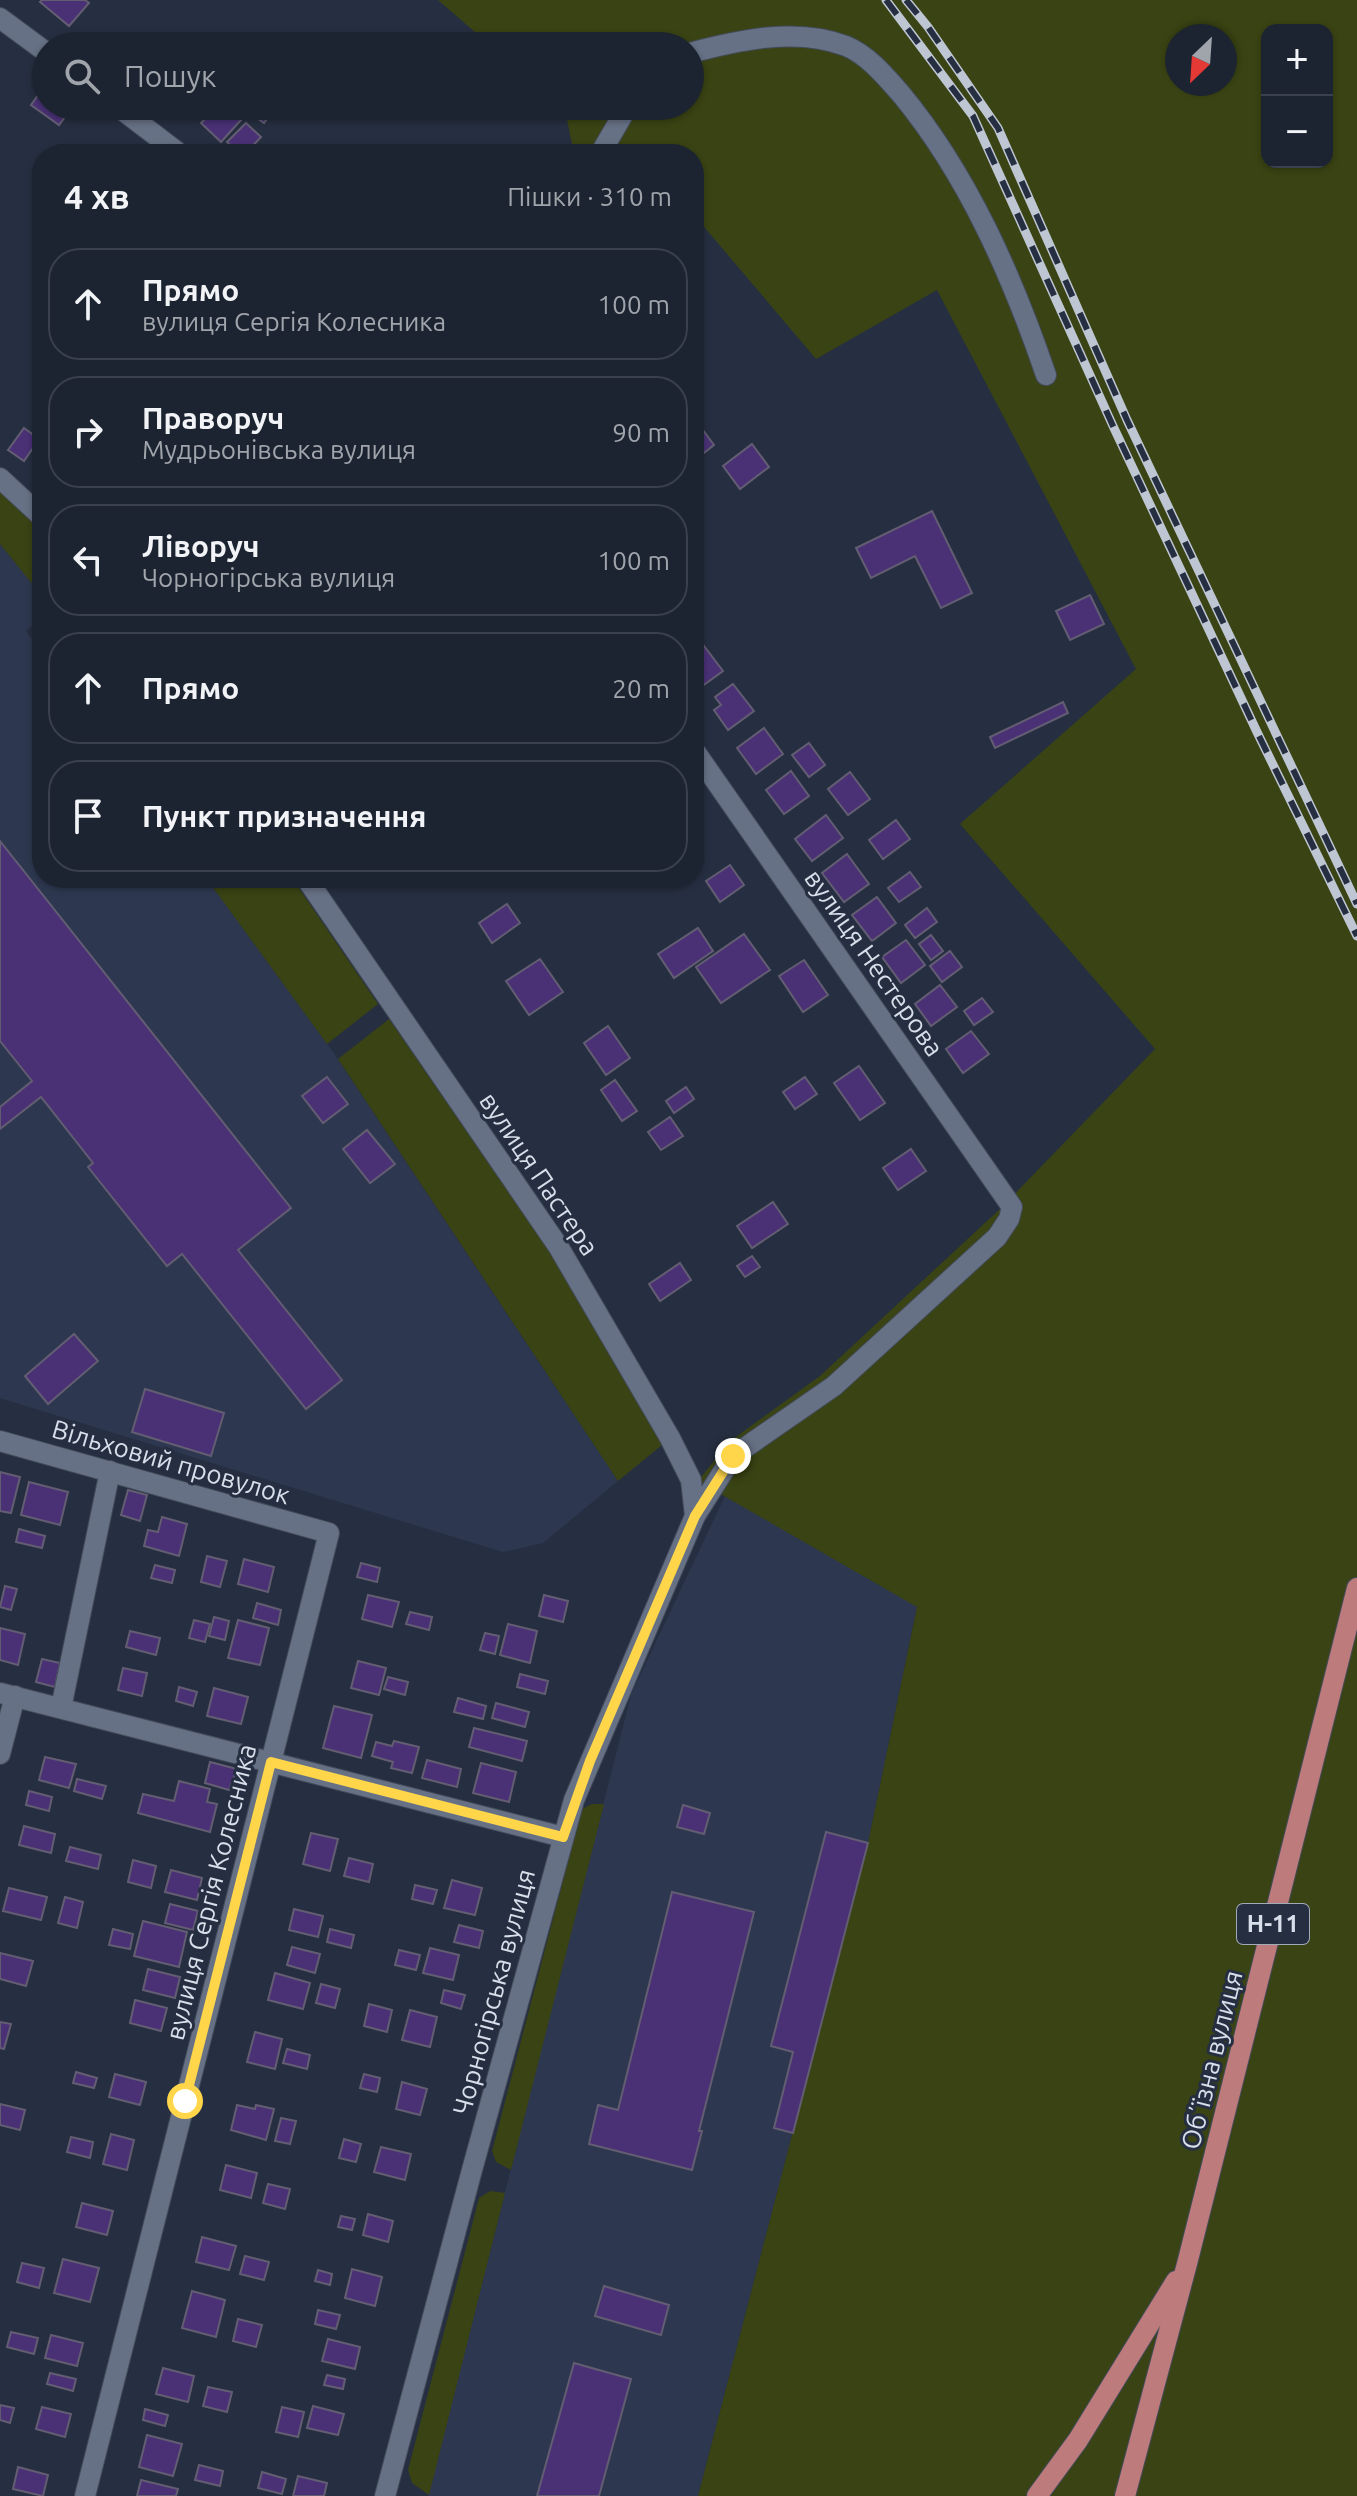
<!DOCTYPE html>
<html lang="uk">
<meta charset="utf-8">
<style>
:root{--surface:#1c2331;--page:#292f3d;--text:#f1f3f6;--muted:#a0a4ab;--line:#3a404d}
body{margin:0;font-family:Ubuntu,sans-serif;background:var(--page);color:var(--text)}
.controls{position:absolute;right:24px;top:24px;display:grid;overflow:hidden;border-radius:16px;box-shadow:0 2px 6px #0004}
.controls button{width:72px;height:72px;display:grid;place-items:center;padding:0;border:0;border-bottom:2px solid var(--line);background:var(--surface);color:var(--text);font:40px sans-serif}
.compass{position:absolute;left:1165px;top:24px;width:72px;height:72px;border-radius:50%;background:var(--surface);box-shadow:0 2px 6px #0004;rotate:205deg}
.stop{position:absolute;width:24px;height:24px;margin:-18px;border:6px solid #ffd54a;border-radius:50%;background:#fff}
.stop.end{background:#ffd54a;border-color:#fff;box-shadow:0 2px 8px #0008}
.list{margin:0;padding:0;list-style:none}
h2{display:flex;justify-content:space-between;align-items:center;height:104px;margin:0;padding:0 32px;font-size:34px}
h2 small{font-size:26px;font-weight:400;color:var(--muted)}
.list li{display:grid;grid-template-columns:52px 1fr auto;gap:24px;align-items:center;box-sizing:border-box;height:112px;margin:0 16px 16px;padding:0 16px;border:2px solid var(--line);border-radius:32px}
.list b{display:block;font-size:30px;white-space:nowrap}
.list p{margin:0;font-size:26px;white-space:nowrap;color:var(--muted)}
.list em{font-size:26px;font-style:normal;color:var(--muted)}
.icon{flex:none;width:44px;height:44px;fill:none;stroke:currentColor;stroke-width:2;stroke-linecap:round;stroke-linejoin:round}
.map{position:relative;flex:none;width:1357px;height:2496px;overflow:hidden}
.search{position:absolute;background:var(--surface);box-shadow:0 2px 6px #0004;left:32px;top:32px;width:672px;height:88px;display:flex;align-items:center;gap:20px;box-sizing:border-box;padding:0 28px;border-radius:44px;color:var(--muted);font-size:30px}
.panel{position:absolute;background:var(--surface);box-shadow:0 2px 6px #0004;left:32px;top:144px;width:672px;height:744px;border-radius:32px}
.map>svg:first-child{display:block}
.built{fill:#2d3850}
.green{fill:#3a4313;fill-rule:evenodd}
.building{fill:#4a3176;stroke:#635d72;stroke-width:2}
.lines{fill:none;stroke-linecap:round;stroke-linejoin:round}
.minor-casing{stroke:#434b5a;stroke-width:22}
.major-casing{stroke:#434b5a;stroke-width:22}
.minor{stroke:#667185;stroke-width:20}
.major{stroke:#be7b7c;stroke-width:20}
.rail-casing{stroke:#bfc6d3;stroke-width:9}
.rail{stroke:#262f41;stroke-width:6;stroke-dasharray:18;stroke-linecap:butt}
.route{stroke:#ffd54a;stroke-width:10}
.labels{text-anchor:middle;stroke-width:6;stroke-linejoin:round;paint-order:stroke}
.shield{fill:#262f41;stroke:#a3aab7;stroke-width:2}
.shield-label{font-size:24px;font-weight:bold;fill:#d8deea}
.street-label{font-size:26px;fill:#d8deea;stroke:#262f41}
</style>
<div class="map">
<svg width="1357" height="2496" viewBox="0 0 1357 2496">
<rect width="100%" height="100%" fill="#262f41"/>
<!-- built -->
<g class="built">
<polygon points="0,544 42,596 42,617 26,631 42,653 42,878 206,878 333,1052 618,1481 543,1543 503,1552 0,1398"/>
<polygon points="725,1496 917,1606 868,1843 698,2496 428,2496 631,1695"/>
</g>
<!-- green -->
<g class="green">
<path d="M438,0H1357V2496H698L868,1843L917,1607L698,1481L729,1442L820,1376L1000,1209L1155,1049L960,824L1136,669L937,290L816,359L700,222L694,220V154H574L565,110L561,106H690V46H491ZM1267,30H1327V162H1267ZM1177,36H1225V84H1177Z"/>
<polygon points="0,490 42,529 42,596 0,544"/>
<polygon points="206,878 292,878 378,1004 327,1044"/>
<polygon points="389,1019 548,1250 662,1445 618,1481 338,1059"/>
<polygon points="592,1804 604,1804 511,2170 496,2162 492,2151 582,1809"/>
<polygon points="490,2191 505,2193 429,2495 412,2483 408,2470 479,2198"/>
</g>
<!-- building -->
<g class="building">
<polygon points="42,0 85,0 89,3 69,26 40,2"/>
<polygon points="46,84 46,106 73,106 59,125 31,105"/>
<polygon points="218,106 227,106 241,120 221,142 201,123"/>
<polygon points="255,106 276,106 264,123 250,113"/>
<polygon points="246,123 261,137 245,154 240,154 227,142"/>
<polygon points="700,426 714,445 700,456 694,447 694,430"/>
<polygon points="24,428 39,439 24,461 8,450"/>
<polygon points="752,444 769,467 740,489 723,466"/>
<polygon points="932,511 972,593 941,608 915,556 871,578 856,548"/>
<polygon points="1090,595 1104,624 1070,640 1056,611"/>
<polygon points="701,642 723,671 694,692 694,646"/>
<polygon points="733,684 754,711 728,730 714,710 721,705 715,697"/>
<polygon points="1063,702 1068,713 995,748 990,737"/>
<polygon points="764,728 783,754 756,774 737,748"/>
<polygon points="809,743 825,765 809,777 792,755"/>
<polygon points="791,771 809,796 784,814 766,790"/>
<polygon points="850,772 870,799 848,815 828,789"/>
<polygon points="826,815 843,838 812,861 795,839"/>
<polygon points="896,820 910,839 883,859 869,840"/>
<polygon points="0,841 291,1208 238,1250 342,1380 306,1409 182,1254 167,1266 88,1167 93,1163 41,1097 0,1129 0,1107 32,1081 0,1041"/>
<polygon points="847,854 869,884 844,902 822,873"/>
<polygon points="730,865 744,885 720,902 706,881"/>
<polygon points="910,872 921,887 899,902 888,888"/>
<polygon points="877,897 896,923 872,941 852,915"/>
<polygon points="507,904 520,923 492,943 479,923"/>
<polygon points="927,908 937,922 915,938 905,925"/>
<polygon points="698,928 713,951 674,978 658,954"/>
<polygon points="744,934 770,970 721,1003 696,967"/>
<polygon points="931,935 943,951 931,960 919,944"/>
<polygon points="906,940 925,965 901,983 882,957"/>
<polygon points="950,951 962,967 942,982 930,966"/>
<polygon points="540,959 563,992 529,1015 506,981"/>
<polygon points="804,960 828,995 803,1012 779,976"/>
<polygon points="940,985 957,1007 931,1026 915,1004"/>
<polygon points="982,998 993,1012 974,1025 964,1011"/>
<polygon points="608,1026 630,1058 606,1075 584,1043"/>
<polygon points="971,1031 989,1054 963,1073 946,1049"/>
<polygon points="859,1066 885,1103 860,1120 834,1083"/>
<polygon points="327,1077 348,1104 323,1123 302,1096"/>
<polygon points="805,1077 817,1094 795,1109 783,1092"/>
<polygon points="615,1080 637,1111 622,1121 601,1090"/>
<polygon points="686,1087 694,1099 674,1113 666,1101"/>
<polygon points="670,1117 683,1136 661,1150 648,1132"/>
<polygon points="367,1130 395,1164 370,1183 343,1149"/>
<polygon points="911,1149 926,1171 898,1190 883,1168"/>
<polygon points="773,1202 788,1224 752,1248 737,1226"/>
<polygon points="752,1256 760,1267 745,1277 737,1266"/>
<polygon points="680,1263 691,1280 660,1301 649,1284"/>
<polygon points="74,1334 98,1361 48,1404 25,1376"/>
<polygon points="145,1389 224,1413 211,1456 132,1432"/>
<polygon points="0,1472 20,1477 11,1513 0,1511"/>
<polygon points="29,1482 68,1492 60,1525 21,1515"/>
<polygon points="128,1490 147,1495 140,1521 121,1515"/>
<polygon points="162,1517 187,1524 179,1556 144,1546 148,1530 158,1532"/>
<polygon points="19,1529 45,1536 42,1548 16,1542"/>
<polygon points="207,1556 227,1561 220,1587 201,1582"/>
<polygon points="244,1559 274,1567 268,1592 238,1584"/>
<polygon points="361,1563 380,1568 377,1582 357,1577"/>
<polygon points="155,1565 175,1570 172,1583 151,1578"/>
<polygon points="5,1586 17,1589 11,1610 0,1607"/>
<polygon points="368,1595 399,1602 392,1627 362,1619"/>
<polygon points="544,1595 568,1601 563,1622 539,1616"/>
<polygon points="257,1603 281,1610 278,1625 253,1618"/>
<polygon points="410,1612 432,1617 429,1630 406,1624"/>
<polygon points="214,1617 229,1621 225,1640 209,1636"/>
<polygon points="194,1620 210,1624 205,1642 189,1638"/>
<polygon points="238,1620 269,1628 260,1665 228,1658"/>
<polygon points="508,1624 537,1631 530,1663 500,1655"/>
<polygon points="0,1628 25,1634 18,1665 0,1660"/>
<polygon points="130,1631 160,1638 156,1655 126,1647"/>
<polygon points="485,1633 499,1636 495,1654 480,1650"/>
<polygon points="42,1659 60,1663 55,1687 36,1682"/>
<polygon points="358,1661 386,1668 379,1695 351,1688"/>
<polygon points="123,1668 147,1673 142,1696 118,1690"/>
<polygon points="520,1674 548,1681 545,1694 517,1687"/>
<polygon points="388,1677 408,1682 405,1695 384,1689"/>
<polygon points="179,1687 197,1692 193,1706 176,1701"/>
<polygon points="214,1688 248,1697 241,1724 207,1716"/>
<polygon points="458,1698 486,1706 483,1719 454,1712"/>
<polygon points="496,1703 529,1712 525,1727 492,1718"/>
<polygon points="334,1706 372,1715 361,1758 323,1748"/>
<polygon points="474,1728 527,1741 522,1761 469,1747"/>
<polygon points="394,1741 419,1747 412,1773 391,1768 393,1762 372,1756 376,1742 392,1746"/>
<polygon points="45,1757 76,1764 69,1788 39,1780"/>
<polygon points="427,1760 461,1769 457,1787 422,1778"/>
<polygon points="210,1762 237,1769 229,1790 205,1783"/>
<polygon points="481,1763 516,1772 509,1802 473,1793"/>
<polygon points="77,1779 106,1786 102,1799 74,1791"/>
<polygon points="179,1781 210,1789 207,1802 217,1804 210,1832 138,1813 143,1794 174,1801"/>
<polygon points="29,1791 52,1797 49,1811 26,1805"/>
<polygon points="683,1805 710,1813 704,1834 677,1827"/>
<polygon points="24,1826 55,1834 51,1853 19,1845"/>
<polygon points="826,1832 868,1843 793,2133 774,2128 793,2052 771,2046"/>
<polygon points="311,1833 338,1839 330,1871 303,1864"/>
<polygon points="70,1847 101,1855 98,1869 66,1861"/>
<polygon points="349,1858 373,1864 369,1882 344,1876"/>
<polygon points="133,1860 156,1866 151,1888 128,1882"/>
<polygon points="171,1870 202,1878 197,1900 165,1892"/>
<polygon points="452,1880 482,1888 475,1915 444,1908"/>
<polygon points="415,1885 437,1890 433,1904 412,1899"/>
<polygon points="9,1888 47,1897 41,1920 3,1911"/>
<polygon points="672,1892 754,1912 699,2131 702,2131 692,2170 589,2144 598,2105 618,2110"/>
<polygon points="65,1897 83,1902 77,1928 58,1923"/>
<polygon points="170,1904 198,1911 193,1930 165,1923"/>
<polygon points="294,1909 323,1916 318,1937 289,1930"/>
<polygon points="143,1921 187,1932 179,1967 134,1956"/>
<polygon points="459,1925 483,1931 479,1948 454,1942"/>
<polygon points="113,1929 133,1934 130,1949 109,1945"/>
<polygon points="330,1929 354,1935 351,1948 327,1942"/>
<polygon points="292,1947 320,1954 315,1973 287,1965"/>
<polygon points="430,1948 459,1955 453,1980 423,1973"/>
<polygon points="399,1950 420,1955 416,1970 395,1965"/>
<polygon points="0,1953 33,1961 26,1986 0,1979"/>
<polygon points="148,1969 180,1977 175,1998 143,1990"/>
<polygon points="275,1973 310,1983 303,2009 268,2000"/>
<polygon points="321,1984 340,1989 335,2008 316,2003"/>
<polygon points="444,1990 465,1995 461,2009 441,2003"/>
<polygon points="135,2000 167,2008 161,2031 130,2023"/>
<polygon points="369,2004 392,2010 387,2032 364,2026"/>
<polygon points="410,2010 437,2017 430,2047 402,2040"/>
<polygon points="0,2022 11,2024 4,2049 0,2048"/>
<polygon points="255,2032 282,2039 275,2069 247,2062"/>
<polygon points="287,2049 310,2055 307,2069 283,2063"/>
<polygon points="76,2072 97,2078 94,2088 73,2083"/>
<polygon points="115,2074 146,2082 140,2105 109,2097"/>
<polygon points="364,2074 380,2078 377,2092 360,2088"/>
<polygon points="402,2082 427,2089 420,2115 396,2109"/>
<polygon points="0,2104 25,2110 20,2130 0,2125"/>
<polygon points="237,2105 255,2109 256,2105 274,2109 266,2140 231,2130"/>
<polygon points="281,2118 296,2121 290,2144 275,2141"/>
<polygon points="111,2134 134,2140 127,2170 103,2164"/>
<polygon points="71,2137 93,2142 90,2158 67,2152"/>
<polygon points="344,2139 361,2144 356,2162 339,2158"/>
<polygon points="381,2147 411,2154 405,2180 374,2172"/>
<polygon points="226,2165 257,2173 251,2198 220,2190"/>
<polygon points="268,2184 290,2189 285,2209 263,2203"/>
<polygon points="82,2203 113,2211 107,2235 76,2227"/>
<polygon points="368,2214 393,2221 388,2242 363,2235"/>
<polygon points="341,2216 355,2219 352,2230 338,2227"/>
<polygon points="202,2237 236,2246 229,2270 196,2262"/>
<polygon points="245,2256 269,2262 264,2280 240,2274"/>
<polygon points="63,2259 99,2268 90,2302 54,2293"/>
<polygon points="22,2263 44,2268 39,2288 17,2282"/>
<polygon points="352,2269 382,2277 375,2306 345,2298"/>
<polygon points="318,2270 332,2274 330,2285 315,2281"/>
<polygon points="604,2286 669,2305 661,2335 595,2316"/>
<polygon points="192,2291 225,2300 216,2337 182,2328"/>
<polygon points="318,2310 340,2315 336,2329 315,2324"/>
<polygon points="238,2319 262,2325 256,2347 233,2341"/>
<polygon points="11,2332 38,2338 34,2354 7,2347"/>
<polygon points="51,2335 83,2343 77,2366 45,2358"/>
<polygon points="328,2339 360,2347 355,2369 322,2361"/>
<polygon points="574,2363 631,2379 599,2496 537,2496"/>
<polygon points="163,2368 194,2376 188,2402 156,2394"/>
<polygon points="50,2373 76,2379 73,2391 47,2384"/>
<polygon points="327,2375 345,2379 343,2389 324,2385"/>
<polygon points="208,2387 232,2392 227,2412 203,2406"/>
<polygon points="0,2405 14,2408 10,2423 0,2420"/>
<polygon points="313,2406 344,2414 338,2435 307,2428"/>
<polygon points="42,2407 71,2414 65,2437 36,2429"/>
<polygon points="282,2407 304,2412 298,2437 276,2432"/>
<polygon points="145,2409 168,2415 165,2426 143,2420"/>
<polygon points="147,2435 182,2444 173,2476 139,2467"/>
<polygon points="199,2465 223,2471 220,2486 195,2480"/>
<polygon points="18,2467 48,2475 43,2496 13,2489"/>
<polygon points="262,2472 286,2479 282,2494 258,2488"/>
<polygon points="298,2476 327,2483 324,2496 293,2496"/>
<polygon points="141,2480 178,2489 176,2496 137,2496"/>
</g>
<g class="lines">
<defs>
<g id="minor">
<polyline points="0,18 46,52"/>
<path d="M690,53C739,40 797,27 846,46C868,55 886,77 901,94C968,175 1012,276 1046,375"/>
<polyline points="117,106 180,154"/>
<polyline points="600,154 628,106"/>
<polyline points="0,478 42,517"/>
<polyline points="306,878 558,1246 670,1438 691,1480 695,1516"/>
<polyline points="0,1441 329,1533 85,2496"/>
<polyline points="0,1693 563,1837"/>
<polyline points="61,1708 110,1471"/>
<polyline points="0,1754 15,1696"/>
<polyline points="385,2496 472,2170 574,1800 695,1516 733,1456 834,1386 997,1237 1009,1219 1012,1207 694,750"/>
</g>
<g id="major">
<polyline points="1037,2496 1078,2440 1176,2281"/>
<polyline points="1125,2496 1188,2260 1357,1588"/>
</g>
</defs>
<!-- minor casing -->
<use href="#minor" class="minor-casing"/>
<!-- major casing -->
<use href="#major" class="major-casing"/>
<!-- minor -->
<use href="#minor" class="minor"/>
<!-- major -->
<use href="#major" class="major"/>
<defs>
<g id="rail">
<polyline points="886,0 973,116 1113,426 1257,732 1357,936"/>
<polyline points="906,0 928,27 998,128 1127,420 1357,904"/>
</g>
</defs>
<!-- rail casing -->
<use href="#rail" class="rail-casing"/>
<!-- rail -->
<use href="#rail" class="rail"/>
</g>
<g class="lines">
<!-- route -->
<polyline class="route" points="185,2101 271,1762 563,1837 590,1761 695,1516 733,1456"/>
</g>
<g class="labels">
<!-- shield labels -->
<rect class="shield" x="1237" y="1904" width="72" height="40" rx="6"/>
<g class="shield-label">
<text x="1273" y="1932">Н-11</text>
</g>
<!-- street labels -->
<g class="street-label">
<text transform="translate(874 963) rotate(55)" y="9">вулиця Нестерова</text>
<text transform="translate(539 1174) rotate(56)" y="9">вулиця Пастера</text>
<text transform="translate(171 1462) rotate(16)" y="9">Вільховий провулок</text>
<text transform="translate(211 1892) rotate(-76)" y="9">вулиця Сергія Колесника</text>
<text transform="translate(494 1992) rotate(-75)" y="9">Чорногірська вулиця</text>
<text transform="translate(1212 2060) rotate(-76)" y="9">Обʼїзна вулиця</text>
</g>
</g>
</svg>
<div class="controls">
<button>+</button>
<button>−</button>
</div>
<svg class="compass" viewBox="-18 -18 36 36"><path d="M0-13l5 13h-10z" fill="#e53935"/><path d="M0 13l5-13h-10z" fill="#a0a4ab"/></svg>
<div class="stop" style="left:185px;top:2101px"></div>
<div class="stop end" style="left:733px;top:1456px"></div>
<div class="search"><svg class="icon" aria-label="search" viewBox="0 0 24 24"><circle cx="10" cy="10" r="6"/><path d="M15 15l6 6"/></svg>Пошук</div>
<section class="panel">
<h2>4 хв<small>Пішки · 310 m</small></h2>
<ul class="list">
<li><svg class="icon" aria-label="ahead" viewBox="0 0 24 24"><path d="M12 20V5M6 11l6-6 6 6"/></svg><div><b>Прямо</b><p>вулиця Сергія Колесника</p></div><em>100 m</em></li>
<li><svg class="icon" aria-label="right" viewBox="0 0 24 24"><path d="M7 20v-9h11M14 6l5 5-5 5"/></svg><div><b>Праворуч</b><p>Мудрьонівська вулиця</p></div><em>90 m</em></li>
<li><svg class="icon" aria-label="left" viewBox="0 0 24 24"><path d="M17 20v-9H6M10 6l-5 5 5 5"/></svg><div><b>Ліворуч</b><p>Чорногірська вулиця</p></div><em>100 m</em></li>
<li><svg class="icon" aria-label="ahead" viewBox="0 0 24 24"><path d="M12 20V5M6 11l6-6 6 6"/></svg><div><b>Прямо</b></div><em>20 m</em></li>
<li><svg class="icon" aria-label="arrive" viewBox="0 0 24 24"><path d="M6 21V4h12l-3 4 3 4H6"/></svg><div><b>Пункт призначення</b></div></li>
</ul>
</section>
</div>
